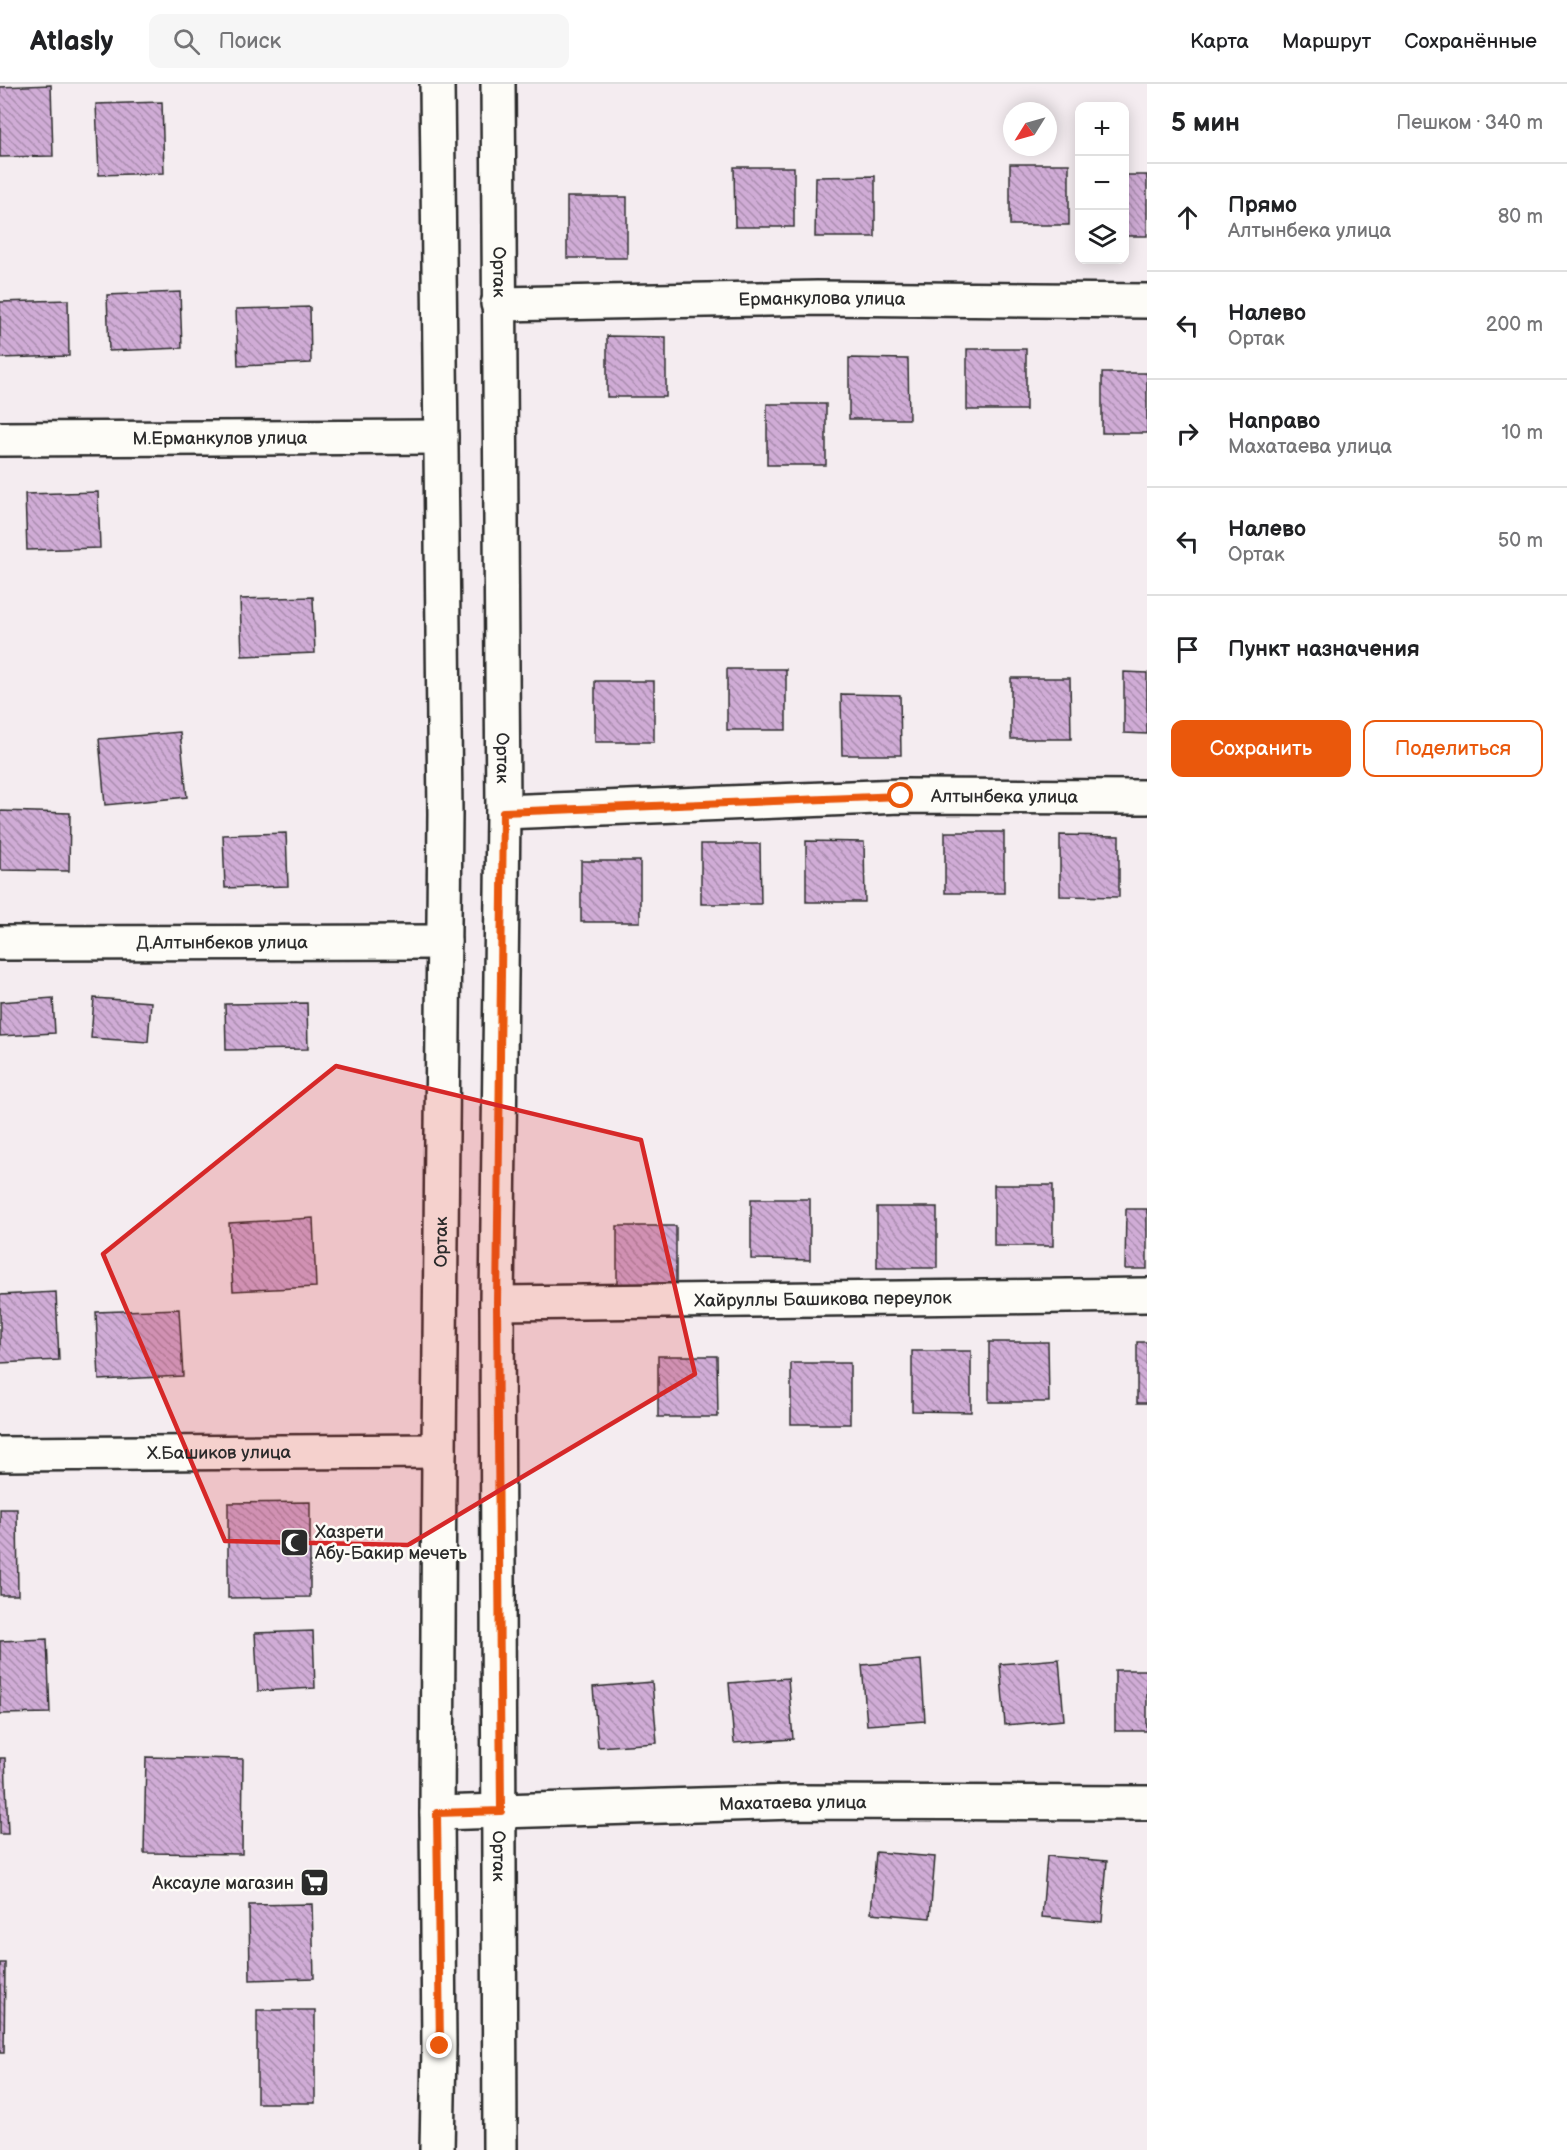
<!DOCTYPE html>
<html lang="ru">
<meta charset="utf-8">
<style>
:root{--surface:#fff;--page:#f6f6f6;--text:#202124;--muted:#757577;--line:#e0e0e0;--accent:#ea580c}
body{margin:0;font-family:"Balsamiq Sans",sans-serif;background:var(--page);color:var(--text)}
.controls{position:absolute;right:18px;top:18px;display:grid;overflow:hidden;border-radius:12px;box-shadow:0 3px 15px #0003}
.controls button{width:54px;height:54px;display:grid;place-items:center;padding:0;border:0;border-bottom:2px solid var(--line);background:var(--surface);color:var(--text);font:30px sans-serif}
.compass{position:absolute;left:1003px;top:18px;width:54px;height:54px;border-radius:50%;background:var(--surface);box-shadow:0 3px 15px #0003;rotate:233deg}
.stop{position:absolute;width:18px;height:18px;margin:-14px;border:4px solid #ea580c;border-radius:50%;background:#fff}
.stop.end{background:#ea580c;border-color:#fff;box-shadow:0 2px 6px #0008}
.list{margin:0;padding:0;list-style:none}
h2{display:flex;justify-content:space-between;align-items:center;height:78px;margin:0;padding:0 24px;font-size:26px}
h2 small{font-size:20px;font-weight:400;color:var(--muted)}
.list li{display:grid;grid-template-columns:39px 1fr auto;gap:18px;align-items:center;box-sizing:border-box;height:108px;padding:0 24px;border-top:2px solid var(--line)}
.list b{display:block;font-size:22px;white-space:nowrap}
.list p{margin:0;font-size:20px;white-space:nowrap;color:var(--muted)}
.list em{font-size:20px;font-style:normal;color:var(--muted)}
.actions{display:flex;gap:12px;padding:18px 24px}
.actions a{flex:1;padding:14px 0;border:2px solid var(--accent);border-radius:12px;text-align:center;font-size:21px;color:var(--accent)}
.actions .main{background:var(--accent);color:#fff}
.icon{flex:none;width:33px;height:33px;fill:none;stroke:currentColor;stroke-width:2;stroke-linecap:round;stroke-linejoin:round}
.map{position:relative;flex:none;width:1147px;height:2066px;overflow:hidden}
header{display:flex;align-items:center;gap:36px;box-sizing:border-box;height:84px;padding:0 30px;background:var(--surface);border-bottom:2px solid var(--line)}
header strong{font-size:28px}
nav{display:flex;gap:33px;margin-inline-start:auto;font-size:21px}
.search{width:420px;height:54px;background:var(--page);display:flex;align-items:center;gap:15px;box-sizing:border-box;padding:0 21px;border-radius:12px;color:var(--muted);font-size:22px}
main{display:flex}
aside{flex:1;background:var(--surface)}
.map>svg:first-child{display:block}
.building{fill:url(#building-back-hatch);stroke:#2b2b2b;stroke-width:1.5}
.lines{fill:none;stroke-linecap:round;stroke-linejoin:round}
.minor-casing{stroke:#2b2b2b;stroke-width:38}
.minor{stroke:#fdfcf7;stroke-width:33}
.route{stroke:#ea580c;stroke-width:8}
.marked{fill:#d62828;fill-opacity:0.2;stroke:#d62828;stroke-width:4.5;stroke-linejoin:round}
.labels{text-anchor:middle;stroke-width:5;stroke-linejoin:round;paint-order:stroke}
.street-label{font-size:18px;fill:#2b2b2b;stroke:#fdfcf7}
.poi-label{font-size:18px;fill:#2b2b2b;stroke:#fdfcf7;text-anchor:start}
</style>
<header>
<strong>Atlasly</strong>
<div class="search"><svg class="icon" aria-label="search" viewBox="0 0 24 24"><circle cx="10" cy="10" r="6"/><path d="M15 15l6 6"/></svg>Поиск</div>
<nav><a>Карта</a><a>Маршрут</a><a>Сохранённые</a></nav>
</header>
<main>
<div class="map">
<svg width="1147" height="2066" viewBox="0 0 1147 2066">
<defs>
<pattern id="building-back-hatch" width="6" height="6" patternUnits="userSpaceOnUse" patternTransform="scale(1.5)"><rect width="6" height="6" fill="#d0acd6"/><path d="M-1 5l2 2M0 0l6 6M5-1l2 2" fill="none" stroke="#a98cae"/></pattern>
</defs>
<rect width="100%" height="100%" fill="#f4ecf0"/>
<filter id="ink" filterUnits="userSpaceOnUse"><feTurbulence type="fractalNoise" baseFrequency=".0167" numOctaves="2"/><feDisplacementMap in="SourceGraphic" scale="12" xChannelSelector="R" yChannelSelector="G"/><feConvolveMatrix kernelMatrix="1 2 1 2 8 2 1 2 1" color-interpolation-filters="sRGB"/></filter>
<g filter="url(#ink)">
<!-- building -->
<g class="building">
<polygon points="51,1 53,72 0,73 0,3"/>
<polygon points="162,18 164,89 99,91 96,20"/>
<rect x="1010" y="80" width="59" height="61"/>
<polygon points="734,83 794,83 794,143 735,143"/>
<rect x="1124" y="91" width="23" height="61"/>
<polygon points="875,92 875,153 815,153 816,93"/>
<rect x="567" y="113" width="60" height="61"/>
<polygon points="180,208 182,264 109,267 107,211"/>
<polygon points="68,216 69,272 0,274 0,218"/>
<polygon points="310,223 311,279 238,282 236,225"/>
<polygon points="607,252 666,253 666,313 607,313"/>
<rect x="967" y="265" width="59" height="61"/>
<polygon points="849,274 908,275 909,335 849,335"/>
<rect x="1102" y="289" width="45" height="60"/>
<rect x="767" y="320" width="59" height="61"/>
<polygon points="98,408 100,464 27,466 25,410"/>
<polygon points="313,513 315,569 242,572 240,515"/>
<rect x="727" y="585" width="59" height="61"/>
<polygon points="1124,588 1147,589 1147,650 1124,649"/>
<polygon points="1011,594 1070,594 1071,655 1011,655"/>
<rect x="595" y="597" width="59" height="61"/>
<polygon points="841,610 900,611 901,671 842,671"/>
<polygon points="180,648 187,713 105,721 99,655"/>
<polygon points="0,727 70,729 69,787 0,786"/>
<rect x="945" y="748" width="59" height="61"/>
<polygon points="286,749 288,802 225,804 223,751"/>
<polygon points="1060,751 1119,752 1119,813 1060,812"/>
<polygon points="806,757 864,758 865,818 806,818"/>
<polygon points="701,760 760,760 761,820 701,820"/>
<rect x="581" y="777" width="59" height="61"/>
<polygon points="53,914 55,949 0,952 0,918"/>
<polygon points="94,914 151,918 148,958 91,954"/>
<polygon points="307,919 308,965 226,966 225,920"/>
<rect x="994" y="1101" width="59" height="61"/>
<polygon points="751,1115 810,1115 810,1176 751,1175"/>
<rect x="877" y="1123" width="60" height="61"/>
<polygon points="1126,1125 1147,1125 1147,1185 1125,1185"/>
<polygon points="313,1134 316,1203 233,1207 229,1139"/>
<rect x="617" y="1142" width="59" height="61"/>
<polygon points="56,1208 59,1276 0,1279 0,1211"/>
<polygon points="179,1225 183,1292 99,1296 96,1228"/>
<polygon points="989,1258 1048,1258 1049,1318 989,1318"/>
<rect x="1137" y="1258" width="10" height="61"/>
<polygon points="912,1267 971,1267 971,1328 912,1327"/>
<polygon points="658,1272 717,1272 718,1333 658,1333"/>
<rect x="791" y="1279" width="59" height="61"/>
<polygon points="310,1418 310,1513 228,1514 228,1419"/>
<polygon points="0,1425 17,1425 18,1511 0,1511"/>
<polygon points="313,1547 315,1604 258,1607 255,1549"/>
<polygon points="47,1555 50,1629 0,1630 0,1557"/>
<polygon points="1059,1575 1064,1636 1005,1641 1000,1580"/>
<polygon points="921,1576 925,1637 867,1641 862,1581"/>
<rect x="1115" y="1586" width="32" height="61"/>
<polygon points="788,1594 793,1655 734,1659 729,1599"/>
<polygon points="652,1598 657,1659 598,1663 593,1603"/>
<polygon points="146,1673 243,1675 242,1770 144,1769"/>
<polygon points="0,1674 5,1674 8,1750 0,1750"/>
<polygon points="876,1768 935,1773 930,1834 871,1829"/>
<polygon points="1047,1772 1107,1777 1102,1838 1042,1833"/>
<polygon points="312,1820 314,1894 250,1896 249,1821"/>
<polygon points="0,1879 5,1879 4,1969 0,1969"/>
<rect x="257" y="1926" width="58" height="93"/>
</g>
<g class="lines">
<defs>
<g id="minor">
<path id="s1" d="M498,0L503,728L497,1219L500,2066"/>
<path id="s2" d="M498,220L817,214L1147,217"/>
<path id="s3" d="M0,355L441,353"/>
<path id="s4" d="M503,728L901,712L1147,713"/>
<path id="s5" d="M0,859L444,858"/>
<path id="s6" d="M497,1219L1147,1211"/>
<path id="s7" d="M0,1370L439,1367"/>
<path id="s8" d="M437,1729L794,1718L1147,1719"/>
<path id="s9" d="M437,2066L439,1962L437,1729L439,1367L445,730L437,0"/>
</g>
</defs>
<!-- minor casing -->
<use href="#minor" class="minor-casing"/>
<!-- minor -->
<use href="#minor" class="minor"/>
</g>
</g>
<g class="lines" filter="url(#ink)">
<!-- route -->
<polyline class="route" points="440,1962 437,1729 501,1727 497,1219 503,728 901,712"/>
</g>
<!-- marked area -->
<path class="marked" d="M336,982L641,1056L695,1290L408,1461L225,1457L103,1170Z"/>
<!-- icons -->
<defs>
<symbol id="mosque-square" viewBox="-11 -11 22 22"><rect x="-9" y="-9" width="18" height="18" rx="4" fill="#2b2b2b" stroke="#fdfcf7"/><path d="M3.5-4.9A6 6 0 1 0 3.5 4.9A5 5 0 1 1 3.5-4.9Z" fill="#fff"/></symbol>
<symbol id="supermarket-square" viewBox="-11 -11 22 22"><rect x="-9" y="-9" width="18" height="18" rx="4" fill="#2b2b2b" stroke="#fdfcf7"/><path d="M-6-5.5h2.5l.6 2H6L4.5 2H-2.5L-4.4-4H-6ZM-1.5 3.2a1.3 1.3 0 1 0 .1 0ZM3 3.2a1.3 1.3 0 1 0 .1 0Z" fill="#fff"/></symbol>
</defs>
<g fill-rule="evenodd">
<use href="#mosque-square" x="278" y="1442" width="33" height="33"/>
<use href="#supermarket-square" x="298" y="1782" width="33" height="33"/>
</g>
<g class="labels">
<!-- street labels -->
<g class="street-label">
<text dy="6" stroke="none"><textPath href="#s1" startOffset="188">Ортак</textPath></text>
<text dy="6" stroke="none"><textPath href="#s2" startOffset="324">Ерманкулова улица</textPath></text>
<text dy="6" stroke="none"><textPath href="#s3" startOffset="220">М.Ерманкулов улица</textPath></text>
<text dy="6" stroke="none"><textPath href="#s1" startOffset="674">Ортак</textPath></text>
<text dy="6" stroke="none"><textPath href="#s4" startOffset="502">Алтынбека улица</textPath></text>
<text dy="6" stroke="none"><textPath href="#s5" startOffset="222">Д.Алтынбеков улица</textPath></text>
<text dy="6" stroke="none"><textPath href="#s9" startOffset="908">Ортак</textPath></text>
<text dy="6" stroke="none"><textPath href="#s6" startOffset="326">Хайруллы Башикова переулок</textPath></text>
<text dy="6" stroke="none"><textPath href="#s7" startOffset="219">Х.Башиков улица</textPath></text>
<text dy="6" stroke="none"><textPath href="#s8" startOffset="356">Махатаева улица</textPath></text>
<text dy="6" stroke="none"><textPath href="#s1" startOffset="1772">Ортак</textPath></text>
</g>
<!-- poi labels -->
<g class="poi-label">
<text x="315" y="1454">Хазрети<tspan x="315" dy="21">Абу-Бакир мечеть</tspan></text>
<text x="294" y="1805" text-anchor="end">Аксауле магазин</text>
</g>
</g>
</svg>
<div class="controls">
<button>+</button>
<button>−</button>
<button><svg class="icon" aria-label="layers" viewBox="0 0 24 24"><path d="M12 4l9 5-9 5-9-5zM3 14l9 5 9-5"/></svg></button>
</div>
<svg class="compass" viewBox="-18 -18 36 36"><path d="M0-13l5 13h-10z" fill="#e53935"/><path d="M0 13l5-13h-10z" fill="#757577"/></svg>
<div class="stop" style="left:901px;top:712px"></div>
<div class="stop end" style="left:440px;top:1962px"></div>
</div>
<aside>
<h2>5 мин<small>Пешком · 340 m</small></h2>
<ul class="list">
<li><svg class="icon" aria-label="ahead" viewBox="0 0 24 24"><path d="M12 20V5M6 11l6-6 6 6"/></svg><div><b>Прямо</b><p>Алтынбека улица</p></div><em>80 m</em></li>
<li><svg class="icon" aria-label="left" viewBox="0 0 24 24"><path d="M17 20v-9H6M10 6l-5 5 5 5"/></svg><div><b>Налево</b><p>Ортак</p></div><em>200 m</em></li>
<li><svg class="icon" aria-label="right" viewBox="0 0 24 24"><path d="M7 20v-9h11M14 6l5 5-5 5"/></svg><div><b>Направо</b><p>Махатаева улица</p></div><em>10 m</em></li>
<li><svg class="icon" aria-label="left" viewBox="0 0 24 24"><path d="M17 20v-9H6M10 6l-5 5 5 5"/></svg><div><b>Налево</b><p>Ортак</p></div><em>50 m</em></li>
<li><svg class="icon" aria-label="arrive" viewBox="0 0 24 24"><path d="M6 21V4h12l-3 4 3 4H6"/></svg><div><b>Пункт назначения</b></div></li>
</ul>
<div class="actions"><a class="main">Сохранить</a><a>Поделиться</a></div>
</aside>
</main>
